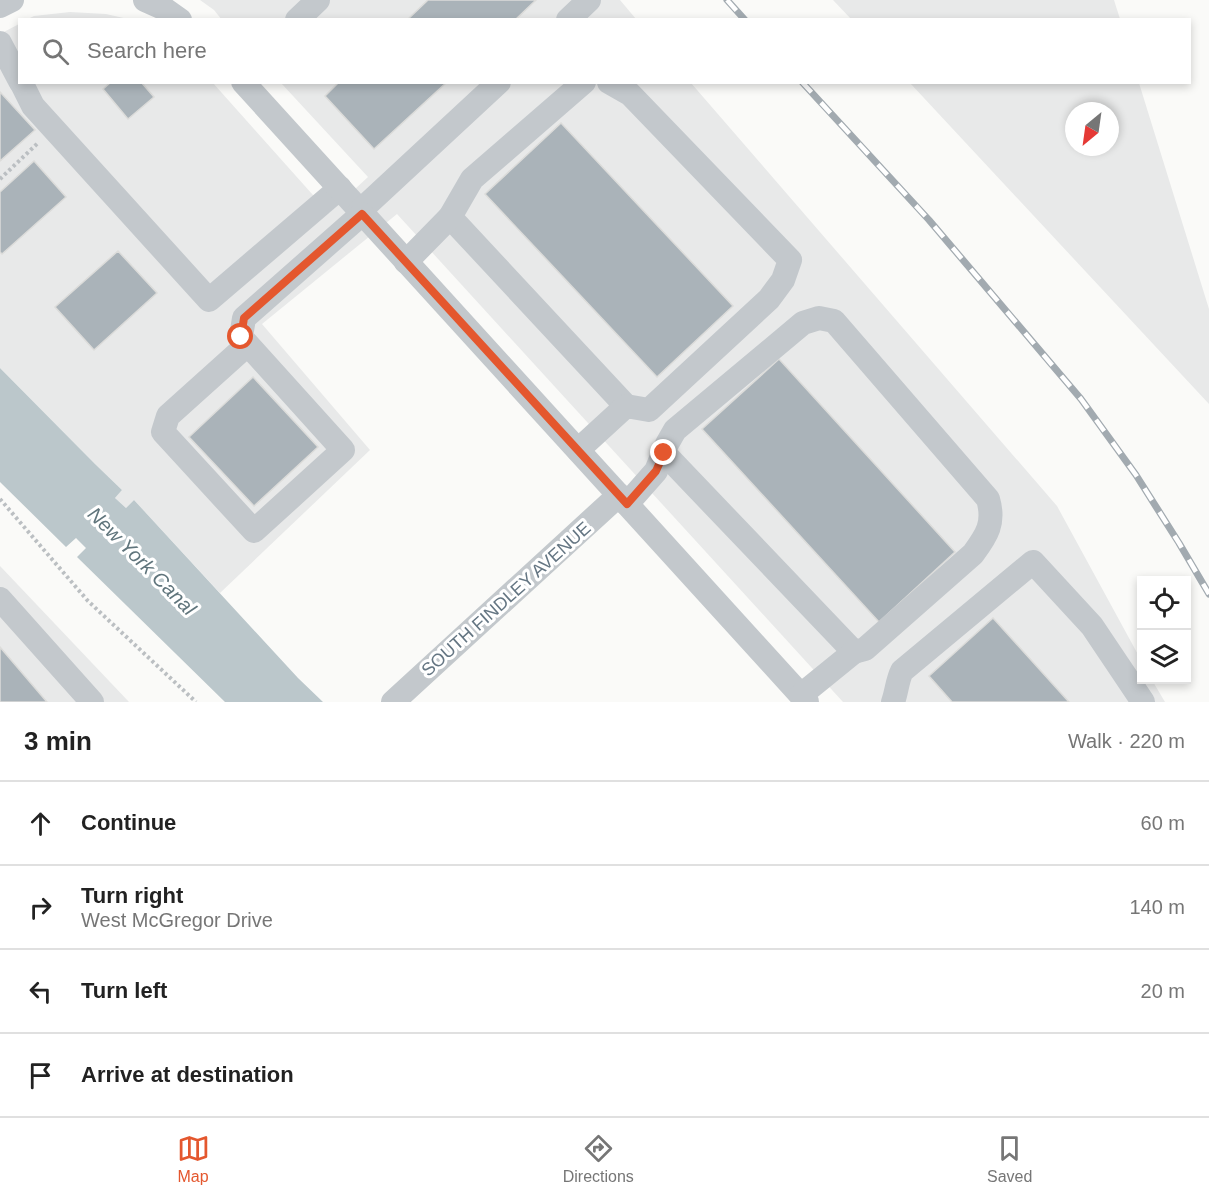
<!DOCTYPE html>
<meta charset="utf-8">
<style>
:root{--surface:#fff;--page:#f2f2f2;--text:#222;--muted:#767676;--line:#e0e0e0;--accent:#e4572e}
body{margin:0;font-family:Helvetica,sans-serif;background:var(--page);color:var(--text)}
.controls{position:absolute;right:18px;bottom:18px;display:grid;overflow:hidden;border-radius:0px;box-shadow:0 3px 9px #0003}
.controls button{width:54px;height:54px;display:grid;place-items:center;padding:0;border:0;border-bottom:2px solid var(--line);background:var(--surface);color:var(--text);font:30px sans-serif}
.compass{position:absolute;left:1065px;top:102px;width:54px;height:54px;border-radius:50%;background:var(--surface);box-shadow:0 3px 9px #0003;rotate:209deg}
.stop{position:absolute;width:18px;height:18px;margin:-14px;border:4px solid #e4572e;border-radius:50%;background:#fff}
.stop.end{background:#e4572e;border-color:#fff;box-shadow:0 2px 6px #0008}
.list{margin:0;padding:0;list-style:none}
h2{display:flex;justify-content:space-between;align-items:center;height:78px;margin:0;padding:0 24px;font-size:26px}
h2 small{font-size:20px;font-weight:400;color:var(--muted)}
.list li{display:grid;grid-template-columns:39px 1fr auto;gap:18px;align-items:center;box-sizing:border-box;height:84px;padding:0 24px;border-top:2px solid var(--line)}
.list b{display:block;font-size:22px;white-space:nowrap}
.list p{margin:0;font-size:20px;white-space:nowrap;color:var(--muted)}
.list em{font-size:20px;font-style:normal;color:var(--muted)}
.icon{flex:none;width:33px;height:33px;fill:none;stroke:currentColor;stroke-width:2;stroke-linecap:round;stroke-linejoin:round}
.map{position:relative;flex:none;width:1209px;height:702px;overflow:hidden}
.search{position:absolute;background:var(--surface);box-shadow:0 3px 9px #0003;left:18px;right:18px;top:18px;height:66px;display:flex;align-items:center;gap:15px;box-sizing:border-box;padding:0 21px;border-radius:0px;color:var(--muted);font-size:22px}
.sheet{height:414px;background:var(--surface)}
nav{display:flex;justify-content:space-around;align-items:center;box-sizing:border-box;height:84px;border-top:2px solid var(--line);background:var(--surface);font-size:16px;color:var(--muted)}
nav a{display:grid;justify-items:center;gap:3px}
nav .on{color:var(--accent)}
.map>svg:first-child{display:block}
.built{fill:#e8e9e9;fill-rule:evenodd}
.water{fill:#bbc7cb}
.building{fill:#aab3b9;stroke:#dcdcda;stroke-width:1.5}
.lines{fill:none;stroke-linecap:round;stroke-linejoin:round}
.path{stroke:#bbbfc2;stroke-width:4;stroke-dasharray:3 3;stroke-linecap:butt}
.minor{stroke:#c3c8cc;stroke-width:24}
.rail-casing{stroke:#a2aab0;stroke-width:7}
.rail{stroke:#fff;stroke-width:4.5;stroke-dasharray:14;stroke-linecap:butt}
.route{stroke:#e4572e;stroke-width:8}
.labels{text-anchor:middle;stroke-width:6;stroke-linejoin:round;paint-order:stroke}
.street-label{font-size:18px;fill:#657683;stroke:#fff}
.water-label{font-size:20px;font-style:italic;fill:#60757c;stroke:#fff}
</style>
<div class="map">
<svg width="1209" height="702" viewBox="0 0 1209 702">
<rect width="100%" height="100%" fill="#fafaf8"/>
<!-- built -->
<g class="built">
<polygon points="200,0 620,0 636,19 222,20 214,10"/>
<polygon points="833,0 1114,0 1120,19 851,19"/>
<polygon points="70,12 106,14 128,19 28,19 34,16"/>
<polygon points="19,24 20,82 213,83 329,213 368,177 281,83 691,83 1057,506 1141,660 1142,680 1152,680 1165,702 843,702 397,214 262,324 370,450 220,593 134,500 126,508 115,498 122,490 95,464 0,368 0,34"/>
<path d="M910,83H1139L1209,309V404ZM1074,111H1110V147H1074Z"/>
<polygon points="0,566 129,702 0,702"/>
</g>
<!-- water -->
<polygon class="water" points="0,368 95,464 122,490 115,498 126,508 134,500 298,678 323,702 225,702 77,557 86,548 76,538 66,547 0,482"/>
<!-- building -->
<g class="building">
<polygon points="428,0 536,0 515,20 407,20"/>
<polygon points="111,82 141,82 154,97 128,119 103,89"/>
<polygon points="339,82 447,82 374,149 325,96"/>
<polygon points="0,92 35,130 0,161"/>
<polygon points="561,123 733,306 657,377 485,194"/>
<polygon points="34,161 66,197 2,254 0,252 0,192"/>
<polygon points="118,251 157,293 94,350 55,307"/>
<polygon points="779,359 955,552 879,622 702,429"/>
<polygon points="253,377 318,447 254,506 189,437"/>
<polygon points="993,618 1069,702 952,702 929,676"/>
<polygon points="0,647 47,702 0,702"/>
</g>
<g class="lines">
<!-- path -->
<g class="path">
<polyline points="0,179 39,142"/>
<polyline points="0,499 88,601 196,702"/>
</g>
<!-- minor -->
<g class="minor">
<polyline points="145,0 163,8 180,20"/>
<polyline points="0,6 12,0"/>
<polyline points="297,20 318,0"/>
<polyline points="568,20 589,0"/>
<polyline points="0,43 20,81"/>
<polyline points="21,82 33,106 209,300 340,188"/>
<polyline points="243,82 807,702"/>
<polyline points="360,211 499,82"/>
<polyline points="450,217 626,406"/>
<polyline points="406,262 450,217 472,179 584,82"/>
<polyline points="247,345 168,416 163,432 254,531 343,450 241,337 244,318 362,214"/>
<polyline points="578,450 626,406 649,410 769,299 783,280 790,260 630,94 609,82"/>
<polyline points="664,453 854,652"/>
<path d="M627,504L656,471L667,444L675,430L803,323L819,318L834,321L988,499C995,523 987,535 973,554L865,649L854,652L801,695"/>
<polyline points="0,599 92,702"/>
<polyline points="393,702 619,495"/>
<path d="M893,702C897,691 897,681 902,671L1033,562L1092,626L1143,702"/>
</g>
<defs>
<g id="rail">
<polyline points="727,0 745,20"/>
<polyline points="802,82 929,220 1081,399 1136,475 1179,543 1209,594"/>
</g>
</defs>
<!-- rail casing -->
<use href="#rail" class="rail-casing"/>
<!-- rail -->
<use href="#rail" class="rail"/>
</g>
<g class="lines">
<!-- route -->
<polyline class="route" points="241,337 244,318 362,214 627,504 656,471 664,453"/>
</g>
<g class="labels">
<!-- street labels -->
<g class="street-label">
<text transform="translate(506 599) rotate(-42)" y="6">SOUTH FINDLEY AVENUE</text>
</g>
<!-- water labels -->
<g class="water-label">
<text transform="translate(142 561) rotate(45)" y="7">New York Canal</text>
</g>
</g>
</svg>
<div class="controls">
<button><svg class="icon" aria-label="locate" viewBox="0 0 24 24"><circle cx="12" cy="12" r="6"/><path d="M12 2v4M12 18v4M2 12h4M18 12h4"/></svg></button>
<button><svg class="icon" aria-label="layers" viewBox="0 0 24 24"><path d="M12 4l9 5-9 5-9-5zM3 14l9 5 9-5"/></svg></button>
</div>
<svg class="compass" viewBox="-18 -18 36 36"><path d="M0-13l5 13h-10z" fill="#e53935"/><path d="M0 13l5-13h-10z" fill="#767676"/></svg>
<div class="stop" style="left:241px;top:337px"></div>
<div class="stop end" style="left:664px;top:453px"></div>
<div class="search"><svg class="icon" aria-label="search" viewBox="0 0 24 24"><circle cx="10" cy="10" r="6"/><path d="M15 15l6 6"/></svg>Search here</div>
</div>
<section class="sheet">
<h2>3 min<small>Walk · 220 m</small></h2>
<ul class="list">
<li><svg class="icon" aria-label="ahead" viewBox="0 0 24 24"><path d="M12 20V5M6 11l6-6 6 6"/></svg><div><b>Continue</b></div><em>60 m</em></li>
<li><svg class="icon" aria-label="right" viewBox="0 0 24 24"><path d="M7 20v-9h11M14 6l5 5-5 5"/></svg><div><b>Turn right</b><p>West McGregor Drive</p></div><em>140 m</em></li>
<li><svg class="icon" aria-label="left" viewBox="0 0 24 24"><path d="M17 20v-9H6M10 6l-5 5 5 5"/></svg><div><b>Turn left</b></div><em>20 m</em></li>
<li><svg class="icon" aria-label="arrive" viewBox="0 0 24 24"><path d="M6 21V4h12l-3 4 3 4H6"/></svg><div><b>Arrive at destination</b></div></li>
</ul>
</section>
<nav>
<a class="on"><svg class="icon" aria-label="map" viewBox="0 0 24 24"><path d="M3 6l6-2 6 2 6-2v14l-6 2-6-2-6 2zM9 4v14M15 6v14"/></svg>Map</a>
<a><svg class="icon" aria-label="directions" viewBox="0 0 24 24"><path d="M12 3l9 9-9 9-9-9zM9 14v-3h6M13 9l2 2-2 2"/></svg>Directions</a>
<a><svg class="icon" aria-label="saved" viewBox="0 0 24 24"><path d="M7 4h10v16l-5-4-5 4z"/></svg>Saved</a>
</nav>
